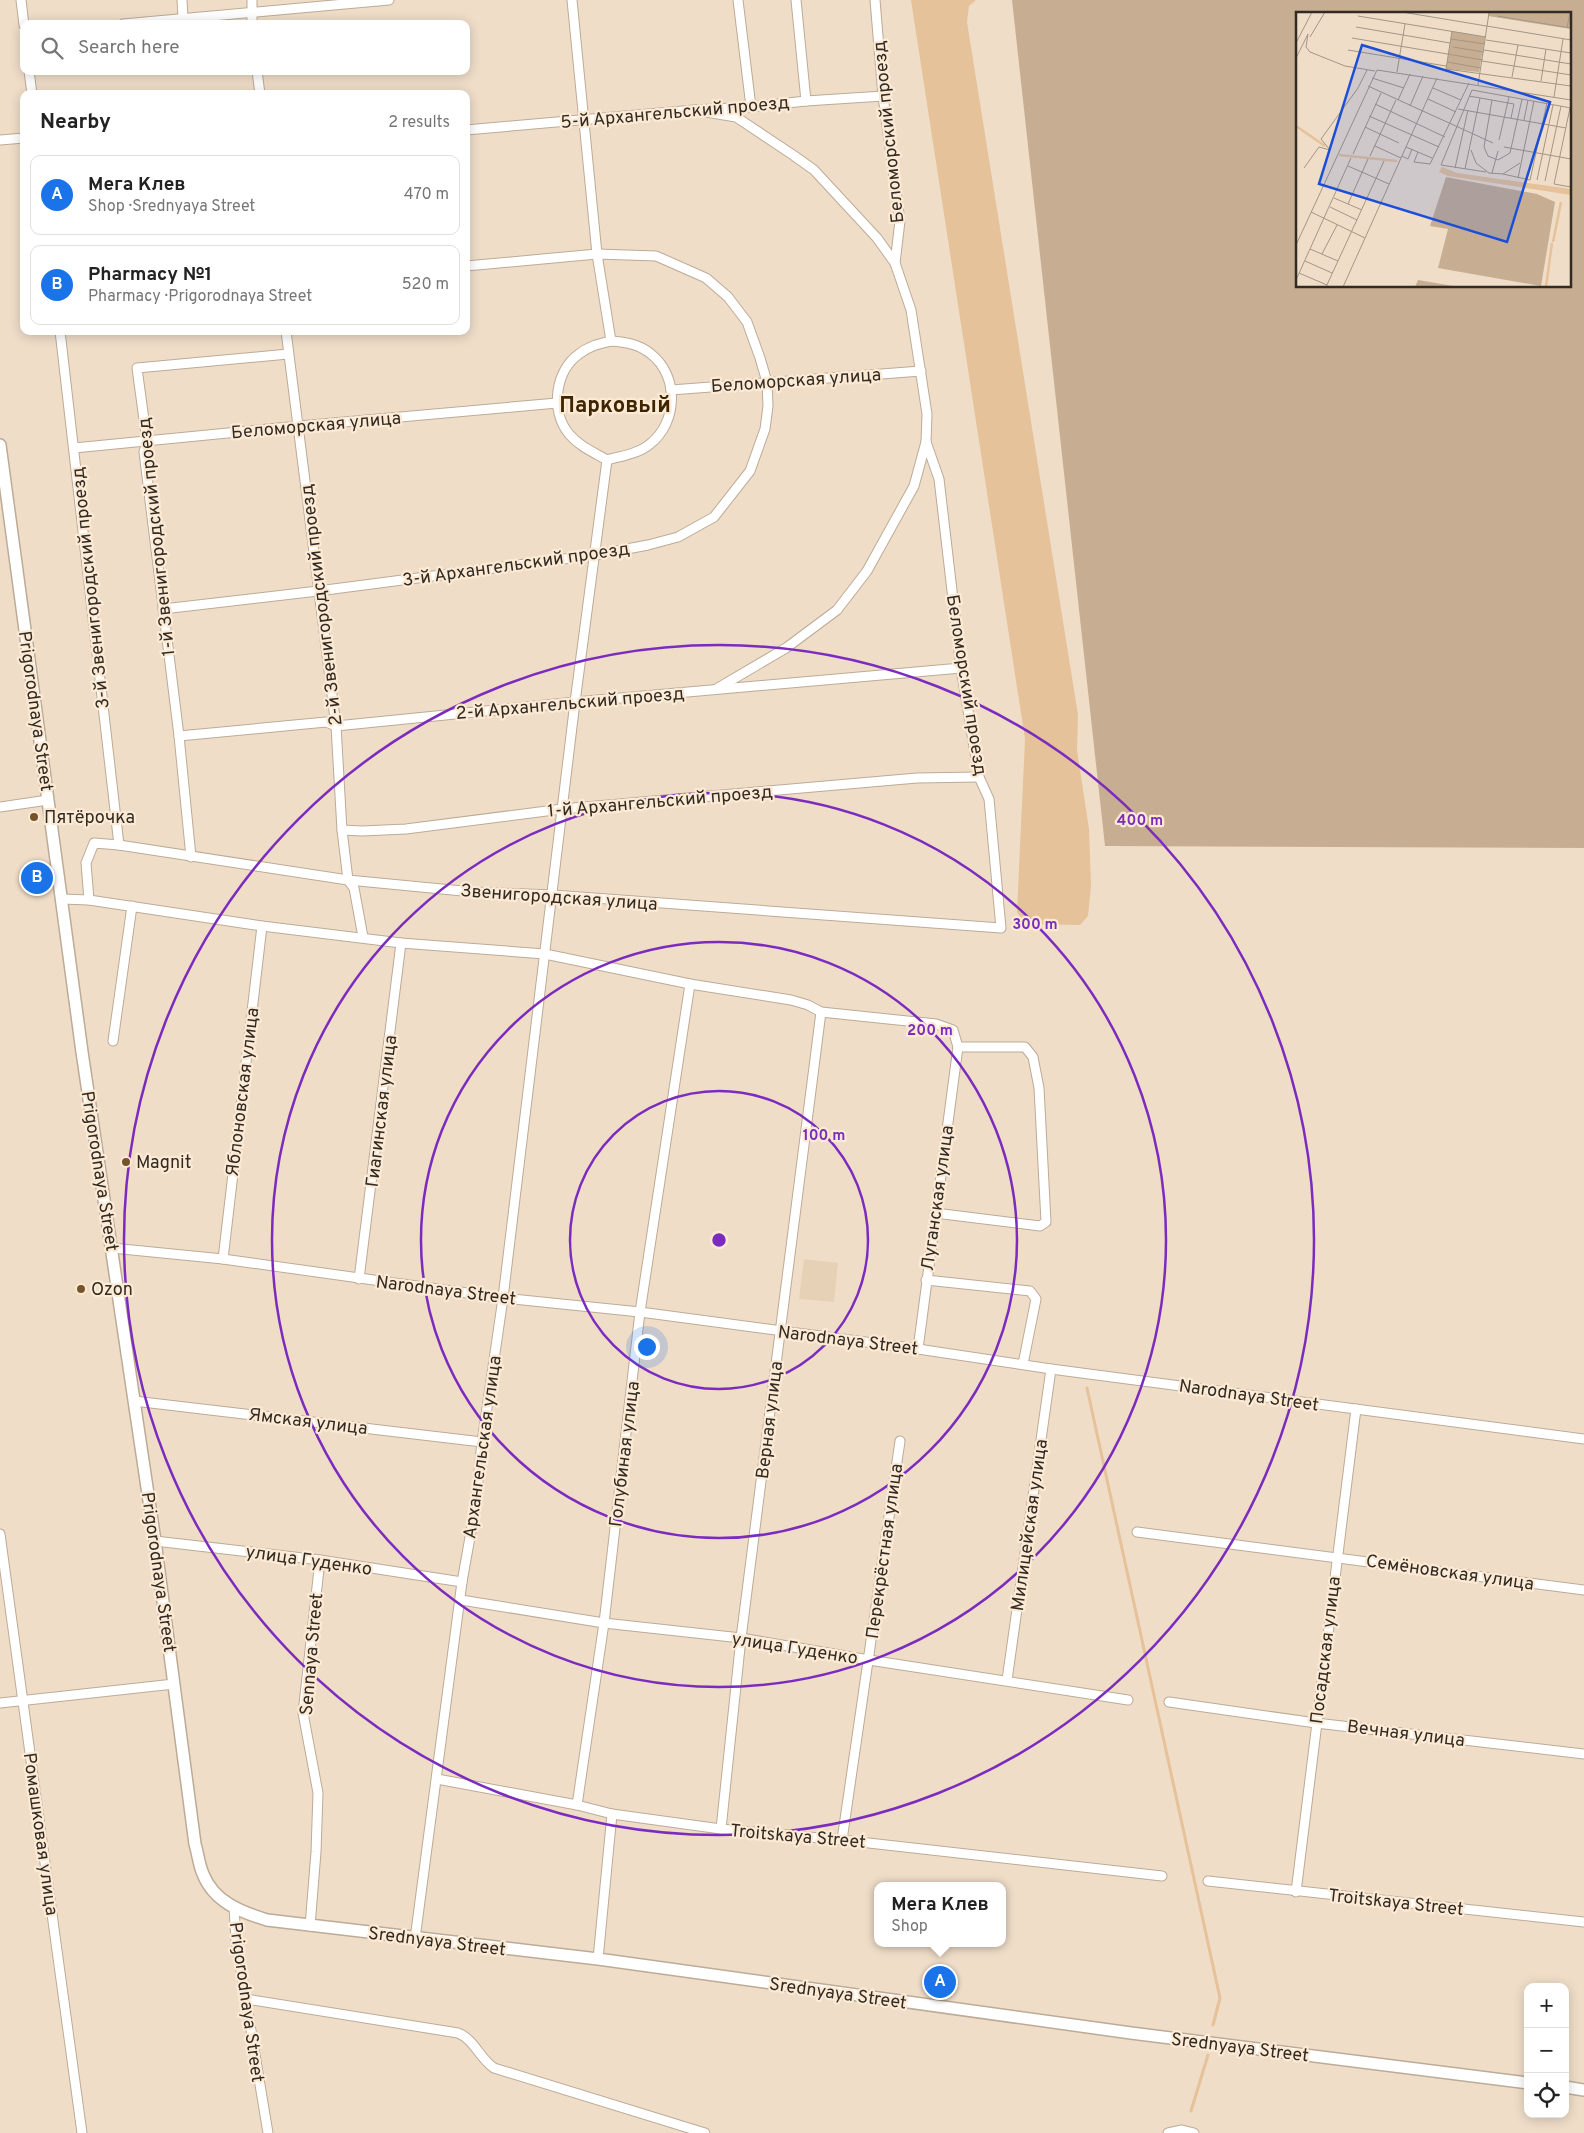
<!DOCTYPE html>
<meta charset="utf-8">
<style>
:root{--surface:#fff;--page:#f6f6f6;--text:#222;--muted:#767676;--line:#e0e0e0;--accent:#1a73e8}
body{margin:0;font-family:Overpass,sans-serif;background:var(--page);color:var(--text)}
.controls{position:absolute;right:15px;bottom:15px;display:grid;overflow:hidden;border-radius:10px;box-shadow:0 2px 12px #0003}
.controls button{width:45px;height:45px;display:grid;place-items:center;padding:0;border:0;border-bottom:1px solid var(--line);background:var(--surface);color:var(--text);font:25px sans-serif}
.you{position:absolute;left:646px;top:1346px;width:18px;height:18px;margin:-12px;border:4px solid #fff;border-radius:50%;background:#1a73e8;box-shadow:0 0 0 8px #1a73e833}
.badge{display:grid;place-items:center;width:32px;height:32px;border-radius:50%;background:var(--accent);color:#fff;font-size:16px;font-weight:700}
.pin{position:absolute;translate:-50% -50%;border:2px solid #fff;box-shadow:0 1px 5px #0006}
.popup{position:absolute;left:874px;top:1882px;width:132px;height:65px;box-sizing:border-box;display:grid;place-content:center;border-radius:10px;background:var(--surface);filter:drop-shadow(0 1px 4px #0005);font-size:16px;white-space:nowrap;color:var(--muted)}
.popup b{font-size:19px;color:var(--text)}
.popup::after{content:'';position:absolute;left:50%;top:100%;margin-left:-10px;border:10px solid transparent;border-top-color:var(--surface)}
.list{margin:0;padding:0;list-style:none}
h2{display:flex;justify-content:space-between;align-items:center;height:65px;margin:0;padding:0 20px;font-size:21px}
h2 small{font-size:16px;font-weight:400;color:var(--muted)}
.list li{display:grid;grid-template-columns:32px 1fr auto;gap:15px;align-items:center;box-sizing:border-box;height:80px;margin:0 10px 10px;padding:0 10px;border:1px solid var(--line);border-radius:10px}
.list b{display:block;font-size:19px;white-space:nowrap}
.list p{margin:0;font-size:16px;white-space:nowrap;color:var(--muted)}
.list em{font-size:16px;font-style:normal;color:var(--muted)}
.icon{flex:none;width:28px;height:28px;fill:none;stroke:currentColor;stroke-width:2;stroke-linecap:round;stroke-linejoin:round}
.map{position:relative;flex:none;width:1584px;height:2133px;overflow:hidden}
.search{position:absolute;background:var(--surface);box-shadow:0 2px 12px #0003;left:20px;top:20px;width:450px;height:55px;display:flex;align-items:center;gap:12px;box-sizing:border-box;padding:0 18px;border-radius:10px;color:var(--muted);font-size:19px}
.panel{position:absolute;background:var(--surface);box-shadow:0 2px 12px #0003;left:20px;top:90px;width:450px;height:245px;border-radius:10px}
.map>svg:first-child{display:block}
.built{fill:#e7d1b6}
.green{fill:#c7ae92;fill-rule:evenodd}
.water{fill:#e5c299}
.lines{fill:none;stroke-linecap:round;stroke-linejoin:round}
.stream{stroke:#e5c299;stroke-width:3}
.minor-casing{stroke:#bcab97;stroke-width:11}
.tertiary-casing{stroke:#bcab97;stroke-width:14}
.minor{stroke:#fff;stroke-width:9}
.tertiary{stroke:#fff;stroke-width:11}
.ring{fill:none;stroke:#7b2cbf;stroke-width:2.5}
.poi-dot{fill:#76542b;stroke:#fcead5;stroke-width:2}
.labels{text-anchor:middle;stroke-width:4.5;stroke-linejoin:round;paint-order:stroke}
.street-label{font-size:18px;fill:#322b23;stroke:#fcead5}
.poi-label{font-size:18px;fill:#322b23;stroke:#fcead5;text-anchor:start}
.district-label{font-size:22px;font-weight:bold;fill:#3e2502;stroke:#fcead5}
.inset-river{fill:none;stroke:#e5c299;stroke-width:2.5}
.inset-road{fill:none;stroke:#a39686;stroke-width:1}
.view{fill:#1d4ed8;fill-opacity:0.15;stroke:#1d4ed8;stroke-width:2.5}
.inset-edge{fill:none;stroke:#322b23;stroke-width:2.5}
.centre{fill:#7b2cbf;stroke:#fcead5;stroke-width:2.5}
.ring-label{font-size:15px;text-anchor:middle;font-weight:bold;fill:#7b2cbf;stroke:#fcead5;stroke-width:4.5;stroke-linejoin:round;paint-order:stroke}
</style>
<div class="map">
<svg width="1584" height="2133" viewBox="0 0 1584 2133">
<rect width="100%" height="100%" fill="#efddc8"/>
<!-- built -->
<polygon class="built" points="804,1259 838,1263 834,1302 799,1299"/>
<!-- green -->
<path class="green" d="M1012,0H1584V848L1105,846ZM1298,14H1570V286H1298Z"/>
<!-- water -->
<polygon class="water" points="911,0 976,0 969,6 967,22 1078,715 1077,750 1089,829 1091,886 1088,916 1080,925 1025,924 1017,912 1025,739"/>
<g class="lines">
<!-- stream -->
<g class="stream">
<polyline points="1087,1388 1220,1998 1213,2025"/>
<polyline points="1191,2111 1208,2055"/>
</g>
<defs>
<g id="minor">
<polyline points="21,0 24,25"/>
<polyline points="182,0 183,18"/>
<polyline points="252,0 252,24"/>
<polyline points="572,0 597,254 611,341"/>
<polyline points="738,0 751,107"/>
<polyline points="796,0 806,101"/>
<polyline points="875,0 883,96 900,221 895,263"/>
<polyline points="123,24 389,0"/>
<polyline points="29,71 32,94"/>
<polyline points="257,71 260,94"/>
<polyline points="694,110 736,117 793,155 814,170 877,238 895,263 911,310 927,414 926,442 914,486 867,571 837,610 786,648 718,688"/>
<polyline points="466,130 694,110 751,107 806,101 883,96"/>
<polyline points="0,140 24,138"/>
<polyline points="60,331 119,845"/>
<polyline points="286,331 336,726 342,830 348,880 354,888 363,937"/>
<path d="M611,341C625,342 639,344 651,354C679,376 678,422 650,444C638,454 621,456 607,460C593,452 579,446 569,434C550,411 555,371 579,354C589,346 599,344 611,341Z"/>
<polyline points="671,390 921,371"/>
<polyline points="74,448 299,426 557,403"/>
<polyline points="163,609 318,591 595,555 648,545 678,537 714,517 750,471 765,429 768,406 767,382 760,358 747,322 728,297 706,278 656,256 597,254 466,266"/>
<polyline points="179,736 326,722 336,726 575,702 961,668"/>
<polyline points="0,807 48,800"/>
<polyline points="342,830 362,831 406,829 562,809 917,778 979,777"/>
<polyline points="191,857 179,736 144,452 147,442 137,368 288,354"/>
<polyline points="62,899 89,900 262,926 401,943 545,954 690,984 791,1000 808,1005 821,1012 936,1024 953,1030 958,1047 1025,1047 1033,1057 1039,1088 1046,1222 1040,1226 935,1213"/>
<polyline points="89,900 86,863 94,843 119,845 348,880 473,892 553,895 1001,928 989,799 979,777 961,668 939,479 926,442"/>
<polyline points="113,1041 132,906"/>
<polyline points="112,1248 223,1259 503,1298 640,1312 918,1349 1051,1369 1584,1439"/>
<polyline points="223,1259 262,926"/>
<polyline points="359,1279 401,943"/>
<polyline points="926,1280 1030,1291 1036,1299 1023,1364"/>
<polyline points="918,1349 958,1047"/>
<polyline points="134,1401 482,1442"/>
<polyline points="1137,1532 1584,1590"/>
<polyline points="0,1534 82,2133"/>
<polyline points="155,1541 320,1560 462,1582"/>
<polyline points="461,1600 604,1623 741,1638 869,1660 1128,1700"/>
<polyline points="1007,1680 1051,1369"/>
<polyline points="1169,1702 1316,1723 1584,1754"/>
<polyline points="0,1703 174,1684"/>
<polyline points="437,1779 577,1805 612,1814 721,1829 842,1840 1162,1876"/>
<polyline points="577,1805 604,1623 640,1312 690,984"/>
<polyline points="721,1829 741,1638 821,1012"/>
<polyline points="842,1840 900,1441"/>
<polyline points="1208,1881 1584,1922"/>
<polyline points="1296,1892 1356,1409"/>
<polyline points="234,1908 236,1940 268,2133"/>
<polyline points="310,1926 316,1852 318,1793 303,1713 320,1560"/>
<polyline points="415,1939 462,1582 475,1509 482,1442 503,1298 575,702 607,460"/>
<polyline points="598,1959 612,1814"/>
<path d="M246,1999L458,2033C474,2039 480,2059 494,2068L705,2133"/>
<polyline points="1168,2133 1182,2130 1194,2133"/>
</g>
<g id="tertiary">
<path d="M0,445L82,1052L155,1541L195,1844C198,1854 199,1865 203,1874C214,1902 241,1912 267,1920L598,1959L1131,2033L1528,2083"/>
<polyline points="1565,2087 1584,2090"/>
</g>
</defs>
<!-- minor casing -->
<use href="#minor" class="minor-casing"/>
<!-- tertiary casing -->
<use href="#tertiary" class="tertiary-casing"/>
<!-- minor -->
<use href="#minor" class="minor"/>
<!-- tertiary -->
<use href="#tertiary" class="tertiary"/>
</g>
<!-- distance rings -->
<g class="ring">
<circle cx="719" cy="1240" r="149"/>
<circle cx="719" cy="1240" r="298"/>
<circle cx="719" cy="1240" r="447"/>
<circle cx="719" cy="1240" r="595"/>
</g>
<!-- markers -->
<g class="poi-dot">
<circle cx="34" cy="817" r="5"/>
<circle cx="126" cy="1162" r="5"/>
<circle cx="81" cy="1289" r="5"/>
</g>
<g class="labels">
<!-- street labels -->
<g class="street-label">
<text transform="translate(675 112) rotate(-5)" y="6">5-й Архангельский проезд</text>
<text transform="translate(888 132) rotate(-96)" y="6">Беломорский проезд</text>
<text transform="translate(796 380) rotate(-4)" y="6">Беломорская улица</text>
<text transform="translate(316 425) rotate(-5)" y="6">Беломорская улица</text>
<text transform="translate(156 537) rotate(-96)" y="6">1-й Звенигородский проезд</text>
<text transform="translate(516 564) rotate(-8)" y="6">3-й Архангельский проезд</text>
<text transform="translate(90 588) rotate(-96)" y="6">3-й Звенигородский проезд</text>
<text transform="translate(321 605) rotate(-97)" y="6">2-й Звенигородский проезд</text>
<text transform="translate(967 685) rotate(81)" y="6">Беломорский проезд</text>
<text transform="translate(570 703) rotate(-5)" y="6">2-й Архангельский проезд</text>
<text transform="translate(36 711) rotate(82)" y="6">Prigorodnaya Street</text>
<text transform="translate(660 801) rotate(-5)" y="6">1-й Архангельский проезд</text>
<text transform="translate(559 897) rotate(4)" y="6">Звенигородская улица</text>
<text transform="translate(242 1092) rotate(-83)" y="6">Яблоновская улица</text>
<text transform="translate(381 1111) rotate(-83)" y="6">Гиагинская улица</text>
<text transform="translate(100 1171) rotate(81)" y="6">Prigorodnaya Street</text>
<text transform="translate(937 1198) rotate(-82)" y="6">Луганская улица</text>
<text transform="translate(446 1290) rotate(7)" y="6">Narodnaya Street</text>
<text transform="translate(848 1340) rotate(7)" y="6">Narodnaya Street</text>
<text transform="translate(1249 1395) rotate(8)" y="6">Narodnaya Street</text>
<text transform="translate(769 1420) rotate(-83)" y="6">Верная улица</text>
<text transform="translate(308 1421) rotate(7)" y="6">Ямская улица</text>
<text transform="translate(482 1447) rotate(-82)" y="6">Архангельская улица</text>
<text transform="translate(624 1454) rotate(-83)" y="6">Голубиная улица</text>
<text transform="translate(1029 1525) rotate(-82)" y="6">Милицейская улица</text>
<text transform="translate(884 1551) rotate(-82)" y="6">Перекрёстная улица</text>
<text transform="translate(309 1560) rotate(8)" y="6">улица Гуденко</text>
<text transform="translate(159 1572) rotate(82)" y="6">Prigorodnaya Street</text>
<text transform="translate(1450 1572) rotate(8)" y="6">Семёновская улица</text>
<text transform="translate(795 1648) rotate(9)" y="6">улица Гуденко</text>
<text transform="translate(1325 1650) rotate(-83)" y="6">Посадская улица</text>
<text transform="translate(311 1654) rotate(-85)" y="6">Sennaya Street</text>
<text transform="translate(1406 1733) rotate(7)" y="6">Вечная улица</text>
<text transform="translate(41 1834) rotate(82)" y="6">Ромашковая улица</text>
<text transform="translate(798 1836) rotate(5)" y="6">Troitskaya Street</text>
<text transform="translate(1396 1902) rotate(6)" y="6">Troitskaya Street</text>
<text transform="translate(437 1941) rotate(7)" y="6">Srednyaya Street</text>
<text transform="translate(838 1993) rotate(8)" y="6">Srednyaya Street</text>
<text transform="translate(247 2002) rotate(82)" y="6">Prigorodnaya Street</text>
<text transform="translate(1240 2047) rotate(7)" y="6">Srednyaya Street</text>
</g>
<!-- poi labels -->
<g class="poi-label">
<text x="44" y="823">Пятёрочка</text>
<text x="136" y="1168">Magnit</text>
<text x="91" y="1295">Ozon</text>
</g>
<!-- district labels -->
<g class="district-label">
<text x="615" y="412">Парковый</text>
</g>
</g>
<!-- overview -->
<g transform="translate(1296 12)">
<rect width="275" height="275" fill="#efddc8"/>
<path d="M192,0H275V17L192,4ZM156,19L189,25L183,60L150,57ZM150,165L241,182L259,190L245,274L142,256L152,217L134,214ZM122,268L163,275H119Z" fill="#c7ae92"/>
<path d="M146,155L161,161L275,177V183L152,164L143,160Z" fill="#e5c299"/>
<path class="inset-river" d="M0,114L29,134M43,143L101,149M257,230L265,190M250,275L256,231"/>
<path class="inset-road" d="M106,0L275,28M62,4L190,25M201,4L275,16M60,15L154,31M271,16L274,0M156,19L150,57L275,74M12,22L10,35L14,40L49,54L79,59M14,25L29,0M56,26L187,48M155,27L189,32M190,28L275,41M0,31L16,0M157,35L188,40M52,38L150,54M188,38L275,52M0,46L12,22M186,49L275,63M151,50L185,56M101,60L109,12M216,65L222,33M76,66L108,76M245,69L250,37M182,73L193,1M72,74L197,131M137,76L165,88M176,78L145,153L190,160M176,78L275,96M173,84L218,92L215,106M258,85L267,27M132,87L160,100M102,88L114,62M196,88L188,135L192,144L202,148L214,141L226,87M79,92L149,125M114,94L127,64M274,96L258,172L275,175M162,97L270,116M73,104L143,135M228,108L232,88M69,115L103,131M203,128L213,85M79,134L105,146M110,135L136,146M208,135L275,147M175,138L180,151L193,161L207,162L224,151M122,140L118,150L134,152L173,71M57,142L85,81M74,144L100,88M106,144L112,147L116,137M52,154L93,172M8,156L23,135L34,138L25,127L62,76L71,58M159,156L172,98M169,157L184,86M196,161L202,139M207,162L234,168L251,91M222,166L238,89M241,168L257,93M249,169L265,94M38,186L66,198M52,192L72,147M34,195L61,208M15,200L69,226M0,233L81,58L275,88M14,237L42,249M26,242L41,213M9,249L36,261M3,261L31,273M0,268L55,146M30,275L88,149M47,275L141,66"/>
<path class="view" d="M66,33L254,90L211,230L23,172Z"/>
<rect width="275" height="275" class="inset-edge"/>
</g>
<circle cx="719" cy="1240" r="8" class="centre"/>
<g class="ring-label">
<text x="1140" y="825">400 m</text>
<text x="1035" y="929">300 m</text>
<text x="930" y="1035">200 m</text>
<text x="824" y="1140">100 m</text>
</g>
</svg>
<div class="controls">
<button>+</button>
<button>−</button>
<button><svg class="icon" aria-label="locate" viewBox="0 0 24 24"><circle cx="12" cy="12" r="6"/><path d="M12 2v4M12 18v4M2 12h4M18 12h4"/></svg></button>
</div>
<div class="you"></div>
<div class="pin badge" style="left:940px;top:1982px">A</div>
<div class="popup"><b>Мега Клев</b>Shop</div>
<div class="pin badge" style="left:37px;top:878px">B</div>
<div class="search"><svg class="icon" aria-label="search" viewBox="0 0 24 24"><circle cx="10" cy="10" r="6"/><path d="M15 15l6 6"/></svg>Search here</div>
<section class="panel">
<h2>Nearby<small>2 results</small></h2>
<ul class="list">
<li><span class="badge">A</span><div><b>Мега Клев</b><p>Shop · Srednyaya Street</p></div><em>470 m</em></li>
<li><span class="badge">B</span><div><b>Pharmacy №1</b><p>Pharmacy · Prigorodnaya Street</p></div><em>520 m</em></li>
</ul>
</section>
</div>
